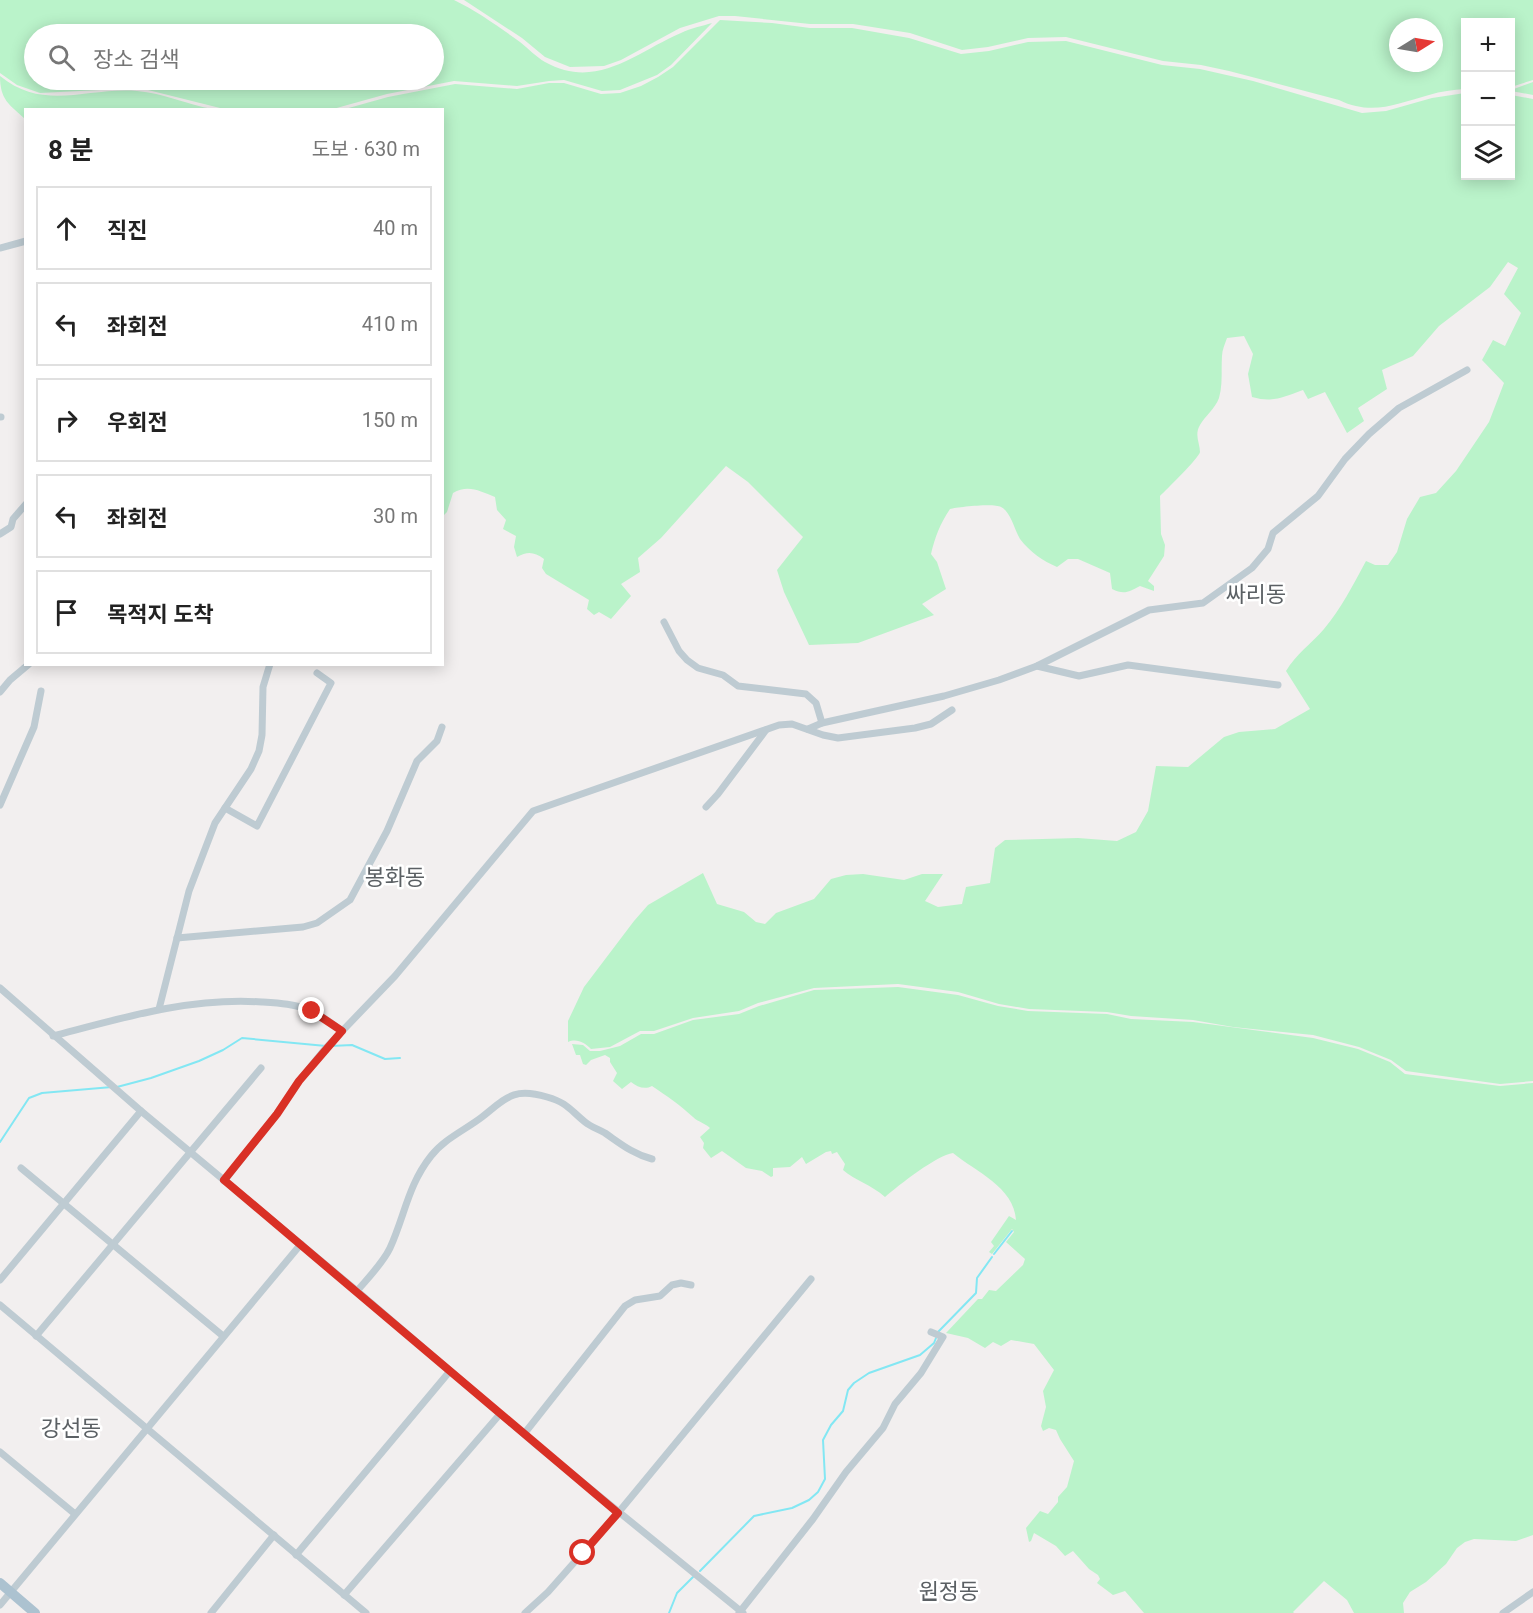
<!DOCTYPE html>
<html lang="ko">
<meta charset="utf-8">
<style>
:root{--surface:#fff;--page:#f2f2f2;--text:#222;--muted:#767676;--line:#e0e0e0}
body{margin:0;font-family:Roboto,"Noto Sans KR",sans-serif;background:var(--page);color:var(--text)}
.controls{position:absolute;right:18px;top:18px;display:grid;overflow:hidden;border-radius:0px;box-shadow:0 3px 15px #0003}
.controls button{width:54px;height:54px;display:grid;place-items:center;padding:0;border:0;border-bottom:2px solid var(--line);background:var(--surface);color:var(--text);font:30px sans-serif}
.compass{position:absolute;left:1389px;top:18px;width:54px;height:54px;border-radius:50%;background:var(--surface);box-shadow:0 3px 15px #0003;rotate:79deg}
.stop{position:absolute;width:18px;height:18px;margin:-14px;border:4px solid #d93025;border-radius:50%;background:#fff}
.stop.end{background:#d93025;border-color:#fff;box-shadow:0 2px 6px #0008}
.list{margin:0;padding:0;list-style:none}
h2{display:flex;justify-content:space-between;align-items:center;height:78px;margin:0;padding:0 24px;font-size:26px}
h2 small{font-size:20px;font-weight:400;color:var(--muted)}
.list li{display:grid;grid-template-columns:39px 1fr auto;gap:18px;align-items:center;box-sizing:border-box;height:84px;margin:0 12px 12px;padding:0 12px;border:2px solid var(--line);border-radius:0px}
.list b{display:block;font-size:22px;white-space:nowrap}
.list em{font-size:20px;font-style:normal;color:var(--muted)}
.icon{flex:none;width:33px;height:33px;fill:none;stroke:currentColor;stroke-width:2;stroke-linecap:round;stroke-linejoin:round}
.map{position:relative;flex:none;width:1533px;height:1613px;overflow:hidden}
.search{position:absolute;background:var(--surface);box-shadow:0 3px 15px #0003;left:24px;top:24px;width:420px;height:66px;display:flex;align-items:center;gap:15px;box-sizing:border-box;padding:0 21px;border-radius:33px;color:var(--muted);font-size:22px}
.panel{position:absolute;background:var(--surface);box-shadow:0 3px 15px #0003;left:24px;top:108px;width:420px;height:558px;border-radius:0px}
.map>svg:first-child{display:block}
.green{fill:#baf3ca;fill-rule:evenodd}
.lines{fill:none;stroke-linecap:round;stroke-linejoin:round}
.stream{stroke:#83e7f3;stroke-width:2}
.street{stroke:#becbd2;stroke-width:7}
.primary{stroke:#acc2d0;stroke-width:10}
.route{stroke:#d93025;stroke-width:8}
.labels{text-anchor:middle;stroke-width:5;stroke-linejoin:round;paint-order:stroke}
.quarter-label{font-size:22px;fill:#5b6064;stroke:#fff}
</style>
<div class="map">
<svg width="1533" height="1613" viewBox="0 0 1533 1613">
<rect width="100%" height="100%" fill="#f2efef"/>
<!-- green -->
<g class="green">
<path d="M0,0H454C477,11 499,27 520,42C528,48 536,57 545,62C597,91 636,52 681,33C691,28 702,26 712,23L671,65L657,75L620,90L602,91L564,80L549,81L517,86L454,81L387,94L333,109L228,110L140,88L40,93L17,85L0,73ZM34,34H434V80H34Z"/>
<path d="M464,0H1533V80L1511,87L1510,22H1466L1465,89C1453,90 1441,91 1429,95C1396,104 1372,116 1339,100L1229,71L1201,65L1163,61L1066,37L1028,38L988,47L962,50L910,33L853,24H810L735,16H719L680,28L621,60L604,66L570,67L545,57L522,38ZM1398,27H1434V63H1398Z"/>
<path d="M720,20L772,23L810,28H852L909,38L961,54L989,51L1028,42L1066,41L1162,65L1200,69L1253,81L1362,113L1386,111L1432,98L1465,93L1466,176H1510L1511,95L1533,99V1081L1500,1084L1406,1071L1391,1060L1359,1047L1313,1035L1233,1027L1193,1020L1131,1016L1107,1012L1029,1009L999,1004L958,992L898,984L814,988L758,1003L739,1011L693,1018L654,1031H640L610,1047L591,1049C585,1043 577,1038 568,1042V1021L584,987L634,921L648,905L703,873L717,904L744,912L756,922L765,924L776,913L814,899L831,879L846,875L863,874L904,880L922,874H943L925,901L938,907L962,904L966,887L990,883L995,848L1005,840L1078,838L1117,841L1136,832L1148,811L1156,766L1188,767L1224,737L1239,732L1275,729L1310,709L1286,671C1296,654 1311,644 1324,629C1341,609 1353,585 1366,561L1375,565H1388L1397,552L1407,519L1420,497L1436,493L1456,471L1489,422L1504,383L1482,360L1493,340L1505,346L1521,313L1504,294L1518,268L1508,262L1490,287L1439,326L1413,356L1382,370L1387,389L1358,408L1364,421L1347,433L1325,392L1308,399L1303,390C1283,397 1273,403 1252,397L1248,374L1253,354L1244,336L1227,338C1225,344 1222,350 1222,356C1221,370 1223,384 1219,398C1215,409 1205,416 1200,425C1194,435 1200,443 1200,452C1199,458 1166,490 1160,496L1161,534L1165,545L1164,556L1148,581L1154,586V591L1140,586C1129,592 1124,595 1112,589L1110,573L1078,559H1068L1057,567C1043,561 1030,552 1020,539C1014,529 1011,512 1001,507C994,503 958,507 950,509C940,524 935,537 931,554L937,562L946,589L922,604L934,615L858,643L809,645L784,592L777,570L803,537L748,482L726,466L661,538L638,558L640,572L621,584L631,596L611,619L599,612L594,615L587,609L589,600L546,574L542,568L544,559C534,552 528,551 517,557L514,547L516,536L503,529L506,520L497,510L495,497C480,491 468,484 453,493L447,512L443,516L442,110L345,109L388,97L455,84L517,89L549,83H564L601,94L620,93L641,86L658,77L673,67Z"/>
<path d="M0,76C44,112 87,87 137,91C163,93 188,105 213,109L26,110L25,119C9,104 0,100 0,76Z"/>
<polygon points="1533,82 1533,95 1511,91 1511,90"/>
<path d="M898,987L958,995L998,1006L1028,1011L1107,1014L1131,1019L1193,1022L1313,1038L1358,1049L1390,1062L1405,1074L1500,1086L1533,1083V1535L1516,1541L1474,1539L1465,1542L1457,1548L1446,1564L1426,1582L1410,1592L1403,1603L1404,1613H1354L1347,1600L1324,1581L1293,1612L1294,1613H1144L1125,1591L1113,1595L1097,1583L1100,1579L1098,1575L1089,1569L1073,1551L1065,1556L1056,1546L1034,1533L1031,1541L1029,1542L1026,1528L1040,1511L1048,1514L1058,1502V1497L1067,1487L1074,1461L1060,1439L1056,1430L1049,1428L1043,1431L1041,1426L1046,1407L1043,1391L1054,1370L1034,1344L1011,1340L1001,1346L993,1342L985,1348L968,1338L946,1333L978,1299H982L989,1290L996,1291L1023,1265L1025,1259L1006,1242L1014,1232L1012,1229L992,1254L989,1252L994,1246L991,1242L1009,1216L1016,1220C1014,1187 976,1172 953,1153C937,1155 899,1185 885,1197C872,1185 854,1180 843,1170L845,1164L837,1152L832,1154L831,1151L826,1152L806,1164L802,1157L790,1167L773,1168V1176L771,1177L762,1171L746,1168L722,1151L711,1158L703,1148L704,1143L700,1137L710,1128C705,1123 698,1122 693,1117C680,1105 667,1096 652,1086C645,1090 637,1087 631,1082L622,1089L613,1081L617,1073L610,1062V1058L605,1055L591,1060L586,1065L583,1064L580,1055H576L572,1044L583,1045L590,1051H600L620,1046L641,1034H654L693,1020L739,1014L759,1006L814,990Z"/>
</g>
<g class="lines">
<!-- stream -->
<g class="stream">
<polyline points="331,1046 352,1045 385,1059 400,1058"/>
<polyline points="117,1087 151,1078 199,1061 223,1050 242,1038 326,1046"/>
<polyline points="0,1142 29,1098 42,1093 112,1087"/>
<polyline points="994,1254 1012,1231"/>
<polyline points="938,1332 976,1293 977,1278 992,1257"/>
<polyline points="700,1571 754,1516 792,1508 809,1500 818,1492 825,1479 823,1440 831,1425 843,1411 848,1390 854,1383 869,1373 920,1355 934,1343 936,1338"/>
<polyline points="669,1613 677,1593 693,1577"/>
</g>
<!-- street -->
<g class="street">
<polyline points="0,248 26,241"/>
<polyline points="0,417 1,417"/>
<polyline points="0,534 11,527 13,519 26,504"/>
<polyline points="664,622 679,651 687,660 698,668 723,675 738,686 806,694 816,703 822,723"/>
<polyline points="1037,666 1079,676 1128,665 1278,685"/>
<polyline points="0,692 10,680 29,664"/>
<polyline points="808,729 822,723 944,696 999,680 1037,666 1149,610 1203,603 1252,568 1268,549 1273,533 1318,496 1345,459 1369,434 1399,408 1467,370"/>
<polyline points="0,805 34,727 41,691"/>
<polyline points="706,807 718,794 766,730"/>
<polyline points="225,808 257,826 331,683 317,673"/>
<polyline points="177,938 303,927 317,923 350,900 387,831 417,761 437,741 442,727"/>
<polyline points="0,988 141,1111 357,1291 539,1447 743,1613"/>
<polyline points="159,1009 189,891 215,823 251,769 259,751 262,735 263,687 270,664"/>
<path d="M53,1036C122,1018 190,997 262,1002C278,1003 296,1004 311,1011C322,1016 333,1024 342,1031"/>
<polyline points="21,1168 223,1336"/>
<polyline points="224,1181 277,1114 299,1081 325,1049 395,976 533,811 779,725 792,724 823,735 838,738 915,728 931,724 952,710"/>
<polyline points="0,1280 141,1111"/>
<path d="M357,1291C368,1278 383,1263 390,1248C405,1215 408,1185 431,1156C444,1139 465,1130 482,1117C506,1098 513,1087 547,1097C568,1103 570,1110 585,1122C591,1127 598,1129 605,1133C621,1144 633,1154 652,1159"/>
<polyline points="0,1305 366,1613"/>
<polyline points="36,1336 261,1068"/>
<polyline points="524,1434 625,1306 635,1300 660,1296 672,1285 681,1283 691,1285"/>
<polyline points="0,1452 75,1514"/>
<polyline points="296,1555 450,1371"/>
<polyline points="344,1595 500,1414"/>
<polyline points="0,1605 301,1244"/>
<polyline points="211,1613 274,1535"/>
<polyline points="525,1613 548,1592 618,1513 811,1279"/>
<polyline points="739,1613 813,1519 846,1472 883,1428 895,1404 921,1373 943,1337 931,1332"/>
<polyline points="1503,1613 1533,1592"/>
</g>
<!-- primary -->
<polyline class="primary" points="0,1583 35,1613"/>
</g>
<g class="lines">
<!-- route -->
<polyline class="route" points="312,1011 342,1031 299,1081 277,1114 224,1180 618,1513 583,1553"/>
</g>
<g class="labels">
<!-- quarter labels -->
<g class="quarter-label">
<text x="1256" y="602">싸리동</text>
<text x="395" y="885">봉화동</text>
<text x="71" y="1436">강선동</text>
<text x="949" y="1599">원정동</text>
</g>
</g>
</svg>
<div class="controls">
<button>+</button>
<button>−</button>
<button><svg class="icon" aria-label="layers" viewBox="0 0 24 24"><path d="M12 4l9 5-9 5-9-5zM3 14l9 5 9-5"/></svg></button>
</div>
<svg class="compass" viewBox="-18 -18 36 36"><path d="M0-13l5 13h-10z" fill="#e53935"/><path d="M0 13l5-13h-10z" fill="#767676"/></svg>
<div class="stop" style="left:583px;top:1553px"></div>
<div class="stop end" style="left:312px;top:1011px"></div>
<div class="search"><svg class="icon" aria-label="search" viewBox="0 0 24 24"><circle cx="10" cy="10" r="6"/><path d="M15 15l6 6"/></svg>장소 검색</div>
<section class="panel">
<h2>8 분<small>도보 · 630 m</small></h2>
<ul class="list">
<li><svg class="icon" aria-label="ahead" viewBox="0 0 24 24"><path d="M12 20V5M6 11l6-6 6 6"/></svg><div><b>직진</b></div><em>40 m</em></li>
<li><svg class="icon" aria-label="left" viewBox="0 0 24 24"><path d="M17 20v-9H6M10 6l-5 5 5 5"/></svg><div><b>좌회전</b></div><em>410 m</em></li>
<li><svg class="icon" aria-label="right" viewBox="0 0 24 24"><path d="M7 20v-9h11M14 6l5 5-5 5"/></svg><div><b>우회전</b></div><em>150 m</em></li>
<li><svg class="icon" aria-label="left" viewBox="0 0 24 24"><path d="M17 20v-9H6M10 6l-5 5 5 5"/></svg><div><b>좌회전</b></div><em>30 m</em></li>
<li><svg class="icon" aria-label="arrive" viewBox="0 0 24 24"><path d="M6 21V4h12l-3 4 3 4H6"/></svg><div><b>목적지 도착</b></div></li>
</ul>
</section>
</div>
